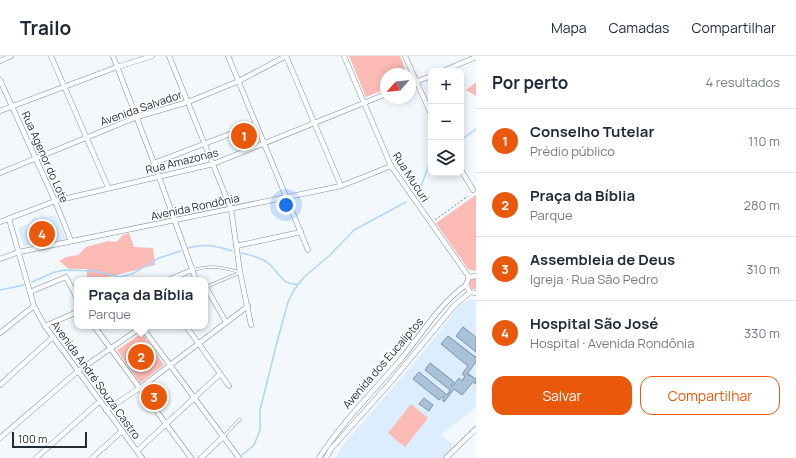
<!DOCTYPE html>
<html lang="pt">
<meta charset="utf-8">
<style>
:root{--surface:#fff;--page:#f2f2f3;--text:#1f2937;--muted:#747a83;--line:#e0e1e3;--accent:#ea580c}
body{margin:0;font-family:Manrope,sans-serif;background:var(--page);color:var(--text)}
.controls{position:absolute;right:12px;top:12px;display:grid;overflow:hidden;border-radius:8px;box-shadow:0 2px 10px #0003}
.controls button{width:36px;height:36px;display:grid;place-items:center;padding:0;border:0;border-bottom:1px solid var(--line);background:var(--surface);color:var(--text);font:20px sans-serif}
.compass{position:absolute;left:380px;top:12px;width:36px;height:36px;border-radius:50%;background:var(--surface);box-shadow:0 2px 10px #0003;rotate:243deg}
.scale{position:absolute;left:12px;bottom:10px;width:75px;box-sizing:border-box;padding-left:4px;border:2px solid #232d36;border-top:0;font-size:11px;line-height:14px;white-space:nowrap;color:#232d36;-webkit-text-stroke:3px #fff;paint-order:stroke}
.you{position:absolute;left:286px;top:149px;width:14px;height:14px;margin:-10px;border:3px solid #fff;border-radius:50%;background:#1a73e8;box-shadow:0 0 0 6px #1a73e833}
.badge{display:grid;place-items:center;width:26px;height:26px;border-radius:50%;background:var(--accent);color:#fff;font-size:13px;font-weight:700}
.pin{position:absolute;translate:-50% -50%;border:2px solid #fff;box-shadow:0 1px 4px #0006}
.popup{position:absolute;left:74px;top:221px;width:134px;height:52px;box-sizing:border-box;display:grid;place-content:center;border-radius:8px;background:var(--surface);filter:drop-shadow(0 1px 3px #0005);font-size:13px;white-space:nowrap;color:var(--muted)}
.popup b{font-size:15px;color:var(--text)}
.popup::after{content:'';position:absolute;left:50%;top:100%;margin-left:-8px;border:8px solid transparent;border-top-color:var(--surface)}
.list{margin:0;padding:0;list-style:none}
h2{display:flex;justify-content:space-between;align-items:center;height:52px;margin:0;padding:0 16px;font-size:17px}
h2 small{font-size:13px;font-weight:400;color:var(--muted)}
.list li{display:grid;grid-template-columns:26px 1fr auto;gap:12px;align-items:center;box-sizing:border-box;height:64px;padding:0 16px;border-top:1px solid var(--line)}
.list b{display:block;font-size:15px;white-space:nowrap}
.list p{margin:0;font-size:13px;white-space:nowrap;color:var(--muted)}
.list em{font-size:13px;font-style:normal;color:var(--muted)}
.actions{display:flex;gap:8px;padding:12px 16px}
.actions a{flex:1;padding:9px 0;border:1px solid var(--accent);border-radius:12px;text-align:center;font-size:14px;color:var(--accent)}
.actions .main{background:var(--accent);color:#fff}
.icon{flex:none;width:22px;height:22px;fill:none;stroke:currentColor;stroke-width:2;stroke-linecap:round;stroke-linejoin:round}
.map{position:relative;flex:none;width:476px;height:402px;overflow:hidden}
header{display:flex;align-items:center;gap:24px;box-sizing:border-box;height:56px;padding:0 20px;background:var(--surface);border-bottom:1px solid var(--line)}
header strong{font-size:19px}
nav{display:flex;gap:22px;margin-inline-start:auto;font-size:14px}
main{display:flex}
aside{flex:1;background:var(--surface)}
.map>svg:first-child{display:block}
.built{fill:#dbedff}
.green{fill:#fcbbb5}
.shadow{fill:#0003}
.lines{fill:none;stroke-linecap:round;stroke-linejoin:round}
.stream{stroke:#add6fc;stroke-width:1.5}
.building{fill:#aac2d9;stroke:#7c92a7}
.service-casing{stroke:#798fa4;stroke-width:3}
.minor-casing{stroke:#798fa4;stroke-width:5.5}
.path{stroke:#838b92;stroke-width:1;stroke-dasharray:2 2;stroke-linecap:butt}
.service{stroke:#fff;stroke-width:2}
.minor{stroke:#fff;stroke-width:4.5}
.labels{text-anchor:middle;stroke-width:3;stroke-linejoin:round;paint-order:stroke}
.street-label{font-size:11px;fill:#232d36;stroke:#fff}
</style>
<header>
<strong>Trailo</strong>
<nav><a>Mapa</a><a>Camadas</a><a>Compartilhar</a></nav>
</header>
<main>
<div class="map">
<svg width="476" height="402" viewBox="0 0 476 402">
<rect width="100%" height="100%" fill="#f3f8fd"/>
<!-- built -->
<g class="built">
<polygon points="43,158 47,161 55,159 66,183 50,188 48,183 24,191 18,172 31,167 32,163 35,161 39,163 40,159"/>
<polygon points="474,243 476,245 476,351 441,379 453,389 443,402 335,402 345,387 425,294 459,250 467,245"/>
</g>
<!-- green -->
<g class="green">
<polygon points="349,0 400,0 407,18 386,18 386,33 366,41"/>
<polygon points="476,26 476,40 466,34"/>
<polygon points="476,139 476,214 475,215 468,213 436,167"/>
<polygon points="129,177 134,191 153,192 155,209 97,224 87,224 87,213 69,213 59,205 66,201 78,199 86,191 108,185 116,186 123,179"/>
<polygon points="476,222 476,233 472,233 469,227 472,223"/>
<polygon points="142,277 164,309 140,327 117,294"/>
<polygon points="411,348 428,362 405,391 388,377"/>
</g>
<!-- shadow -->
<polygon class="shadow" points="449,280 476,301 476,304 465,319 469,317 476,323 476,327 472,324 462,338 454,332 444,344 446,341 443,339 439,343 414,323 420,317 447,339 452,334 426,314 431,307 453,325 450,329 453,332 460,323 463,325 466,320 463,318 469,310 443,288"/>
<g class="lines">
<!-- stream -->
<g class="stream">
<polyline points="461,84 476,73"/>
<polyline points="419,135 431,104"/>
<path d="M188,192C204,187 217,190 232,195"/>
<path d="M241,197C250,199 260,201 268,207C278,215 282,230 298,228"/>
<polyline points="32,226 52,217 64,214 94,215 120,221 132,218 159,202 181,195"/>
<polyline points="0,234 24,229"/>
<polyline points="242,399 254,389 260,374 260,354 276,290 288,246 294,234 304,221 329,200 354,174 406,146"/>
</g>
</g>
<!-- building -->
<g class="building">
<polygon points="463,271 476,281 476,296 456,280"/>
<polygon points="448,280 475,301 476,300 476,306 467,318 476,323 476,328 473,326 462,339 454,333 444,346 442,344 444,341 443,340 439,344 413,323 419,316 447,339 450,334 425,314 430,307 454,326 451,330 452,331 459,322 462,325 465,320 462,318 468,310 441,288"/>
<polygon points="424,342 433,349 429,355 419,348"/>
</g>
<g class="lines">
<defs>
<g id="service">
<path d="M193,214C210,209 222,211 239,216"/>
<polyline points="206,231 239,217"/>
<polyline points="223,381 240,363"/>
</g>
<g id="minor">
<polyline points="51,0 108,131"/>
<polyline points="113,0 154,107 196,224"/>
<polyline points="169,0 231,153 240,216 251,269"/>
<polyline points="228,0 308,194"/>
<polyline points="286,0 341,130"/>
<polyline points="344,0 391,110 469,221"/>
<polyline points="405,0 431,58"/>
<polyline points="0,5 11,0"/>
<polyline points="443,15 476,1"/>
<polyline points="0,24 55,145 71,185"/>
<polyline points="410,28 431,20"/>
<polyline points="0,55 117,11 152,0"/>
<polyline points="154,107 256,68"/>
<polyline points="461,114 473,134"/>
<polyline points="0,117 137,61 188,46 239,25 286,0"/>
<polyline points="9,163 34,250 45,270 142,402"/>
<polyline points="0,166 55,145 213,108 386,38"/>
<polyline points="236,190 301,176"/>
<polyline points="0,203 19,196 341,130 391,110"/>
<polyline points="476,220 469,221 466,229 470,236 476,237"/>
<polyline points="168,224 192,214"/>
<polyline points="205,231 206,231 226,266"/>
<polyline points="30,236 66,221 77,242"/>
<polyline points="45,270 77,256"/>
<polyline points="94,270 191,402"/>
<polyline points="141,270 239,402"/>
<polyline points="186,270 229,330"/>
<polyline points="0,277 34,250"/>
<polyline points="0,329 53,281"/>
<polyline points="106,354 140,332 248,250"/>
<polyline points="0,382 78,315 143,270"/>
<polyline points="137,395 220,318"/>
<polyline points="36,402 100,345"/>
<polyline points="92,402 122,375"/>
<polyline points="201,402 222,382"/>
<path d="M319,402C343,365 373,336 401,303C422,278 439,248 466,229"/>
<polyline points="326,402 331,393 390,327 454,250 470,236"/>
<polyline points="446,402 476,373"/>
</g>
</defs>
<!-- service casing -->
<use href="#service" class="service-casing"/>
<!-- minor casing -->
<use href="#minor" class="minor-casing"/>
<!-- path -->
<polyline class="path" points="435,164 468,140"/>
<!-- service -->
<use href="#service" class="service"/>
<!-- minor -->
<use href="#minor" class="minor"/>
</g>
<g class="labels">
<!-- street labels -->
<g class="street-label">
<text transform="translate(141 52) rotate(-19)" y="4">Avenida Salvador</text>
<text transform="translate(45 101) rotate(66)" y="4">Rua Agenor do Lote</text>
<text transform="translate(182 105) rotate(-14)" y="4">Rua Amazonas</text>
<text transform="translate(411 121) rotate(57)" y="4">Rua Mucuri</text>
<text transform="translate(195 151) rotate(-12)" y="4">Avenida Rondônia</text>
<text transform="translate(383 307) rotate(-49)" y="4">Avenida dos Eucaliptos</text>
<text transform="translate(96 324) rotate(54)" y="4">Avenida André Souza Castro</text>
</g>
</g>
</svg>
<div class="controls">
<button>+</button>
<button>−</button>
<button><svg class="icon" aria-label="layers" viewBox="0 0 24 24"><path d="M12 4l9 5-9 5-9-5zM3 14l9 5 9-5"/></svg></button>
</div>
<svg class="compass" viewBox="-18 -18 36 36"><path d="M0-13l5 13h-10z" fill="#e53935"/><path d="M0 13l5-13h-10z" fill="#747a83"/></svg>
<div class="scale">100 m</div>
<div class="you"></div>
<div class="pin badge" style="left:244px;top:80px">1</div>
<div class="pin badge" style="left:141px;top:301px">2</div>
<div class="popup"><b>Praça da Bíblia</b>Parque</div>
<div class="pin badge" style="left:154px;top:341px">3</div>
<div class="pin badge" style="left:42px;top:178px">4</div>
</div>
<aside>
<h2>Por perto<small>4 resultados</small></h2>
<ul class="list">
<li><span class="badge">1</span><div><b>Conselho Tutelar</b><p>Prédio público</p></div><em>110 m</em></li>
<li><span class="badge">2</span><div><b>Praça da Bíblia</b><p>Parque</p></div><em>280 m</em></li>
<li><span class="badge">3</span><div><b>Assembleia de Deus</b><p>Igreja · Rua São Pedro</p></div><em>310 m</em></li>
<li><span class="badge">4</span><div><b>Hospital São José</b><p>Hospital · Avenida Rondônia</p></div><em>330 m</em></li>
</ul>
<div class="actions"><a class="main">Salvar</a><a>Compartilhar</a></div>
</aside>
</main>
